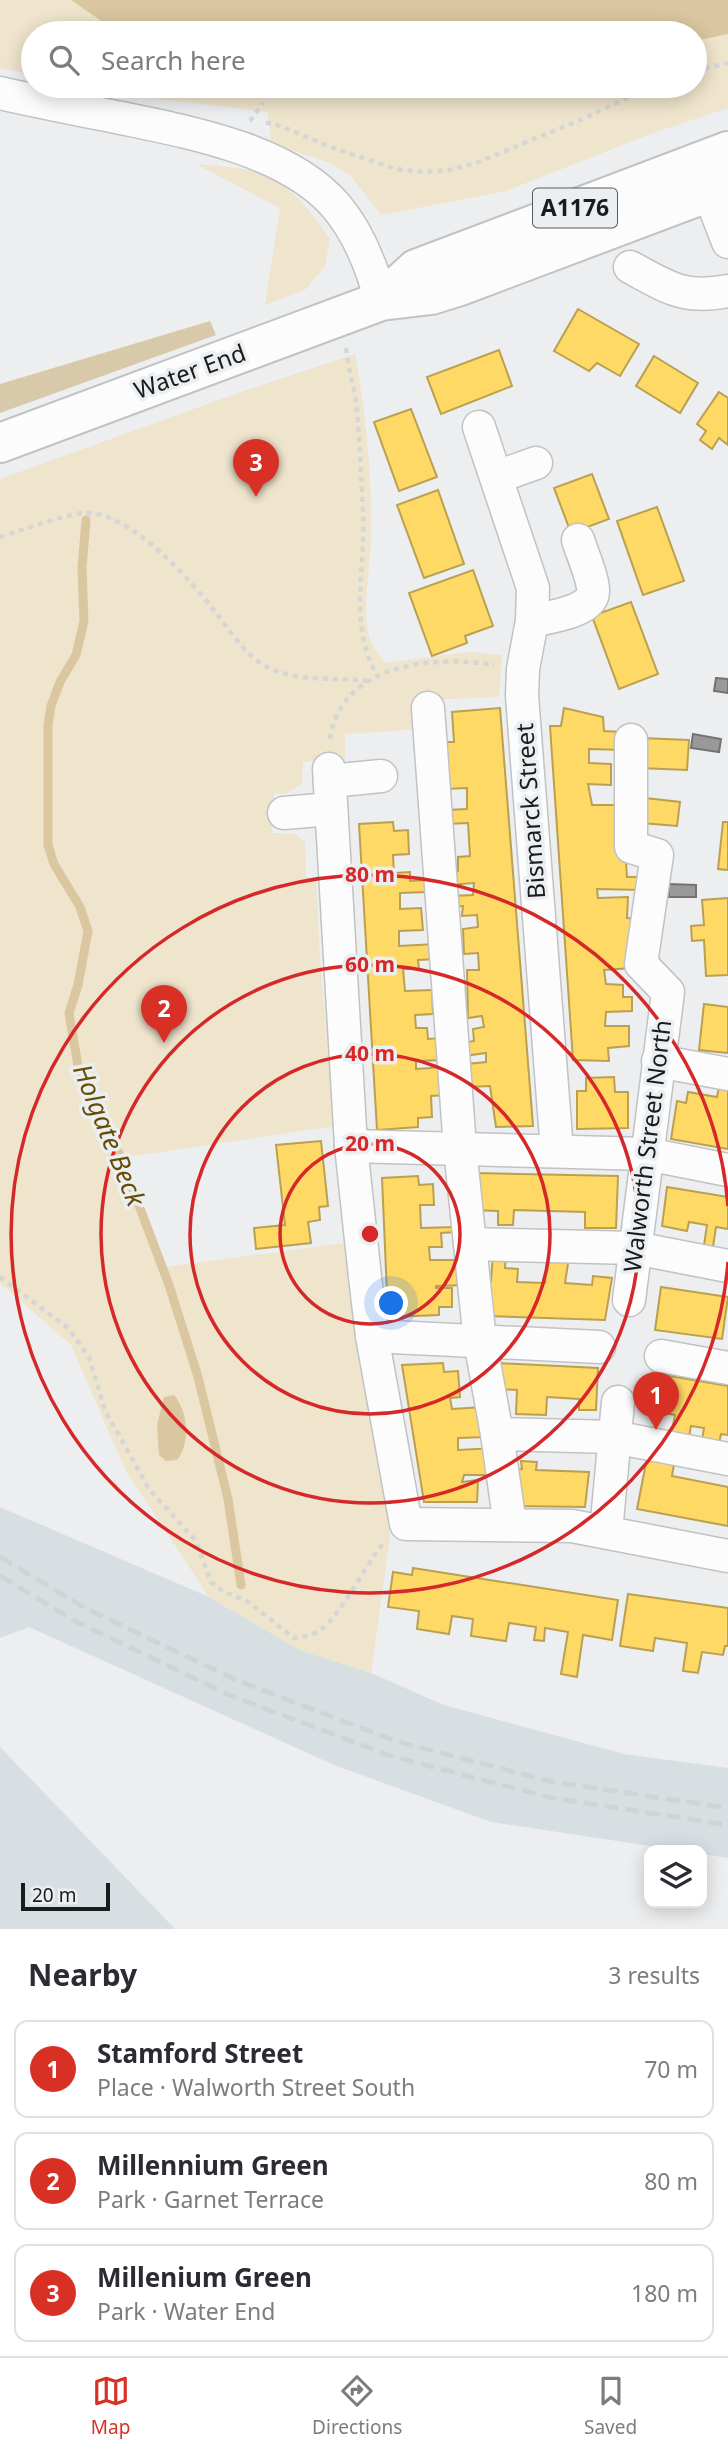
<!DOCTYPE html>
<meta charset="utf-8">
<style>
:root{--surface:#fff;--page:#f7f7f7;--text:#2b2b33;--muted:#7c7c81;--line:#e1e1e2;--accent:#d93025}
body{margin:0;font-family:"Noto Sans",sans-serif;background:var(--page);color:var(--text)}
.controls{position:absolute;right:21px;bottom:21px;display:grid;overflow:hidden;border-radius:14px;box-shadow:0 4px 18px #0003}
.controls button{width:63px;height:63px;display:grid;place-items:center;padding:0;border:0;border-bottom:2px solid var(--line);background:var(--surface);color:var(--text);font:35px sans-serif}
.scale{position:absolute;left:21px;bottom:18px;width:89px;box-sizing:border-box;padding-left:7px;border:4px solid #1a1b1c;border-top:0;font-size:19px;line-height:24px;white-space:nowrap;color:#1a1b1c;-webkit-text-stroke:5px #ebeff1;paint-order:stroke}
.you{position:absolute;left:392px;top:1304px;width:24px;height:24px;margin:-18px;border:5px solid #fff;border-radius:50%;background:#1a73e8;box-shadow:0 0 0 10px #1a73e833}
.badge{display:grid;place-items:center;width:46px;height:46px;border-radius:50%;background:var(--accent);color:#fff;font-size:23px;font-weight:700}
.pin{position:absolute;translate:-50% -58px;filter:drop-shadow(0 2px 4px #0008)}
.pin::after{content:'';position:absolute;top:37px;width:24px;height:21px;background:inherit;clip-path:polygon(0 0,100% 0,50% 100%)}
.list{margin:0;padding:0;list-style:none}
h2{display:flex;justify-content:space-between;align-items:center;height:91px;margin:0;padding:0 28px;font-size:30px}
h2 small{font-size:23px;font-weight:400;color:var(--muted)}
.list li{display:grid;grid-template-columns:46px 1fr auto;gap:21px;align-items:center;box-sizing:border-box;height:98px;margin:0 14px 14px;padding:0 14px;border:2px solid var(--line);border-radius:14px}
.list b{display:block;font-size:26px;white-space:nowrap}
.list p{margin:0;font-size:23px;white-space:nowrap;color:var(--muted)}
.list em{font-size:23px;font-style:normal;color:var(--muted)}
.icon{flex:none;width:38px;height:38px;fill:none;stroke:currentColor;stroke-width:2;stroke-linecap:round;stroke-linejoin:round}
.map{position:relative;flex:none;width:728px;height:1929px;overflow:hidden}
.search{position:absolute;background:var(--surface);box-shadow:0 4px 18px #0003;left:21px;right:21px;top:21px;height:77px;display:flex;align-items:center;gap:18px;box-sizing:border-box;padding:0 24px;border-radius:38px;color:var(--muted);font-size:26px}
.sheet{height:427px;background:var(--surface)}
nav{display:flex;justify-content:space-around;align-items:center;box-sizing:border-box;height:98px;border-top:2px solid var(--line);background:var(--surface);font-size:19px;color:var(--muted)}
nav a{display:grid;justify-items:center;gap:4px}
nav .on{color:var(--accent)}
.map>svg:first-child{display:block}
.built{fill:#d8dfe3}
.green{fill:#efe4cc}
.forest{fill:#d7c9aa}
.water{fill:#dac7a0}
.homes{fill:#ffd966;stroke:#baa050;stroke-width:2}
.industry{fill:#999;stroke:#737374;stroke-width:2}
.lines{fill:none;stroke-linecap:round;stroke-linejoin:round}
.stream{stroke:#dac7a0;stroke-width:9}
.minor-casing{stroke:#c1c2c3;stroke-width:35}
.major-casing{stroke:#c1c2c3;stroke-width:42}
.path{stroke:#d5d6d6;stroke-width:4.5;stroke-dasharray:5 5;stroke-linecap:butt}
.minor{stroke:#fcfcfd;stroke-width:32}
.major{stroke:#fcfcfd;stroke-width:38}
.rail{stroke:#d2d4d4;stroke-width:5;stroke-dasharray:14 7;stroke-linecap:butt}
.ring{fill:none;stroke:#d62828;stroke-width:3.5}
.labels{text-anchor:middle;stroke-width:7;stroke-linejoin:round;paint-order:stroke}
.shield{fill:#ebeff1;stroke:#595b5c;stroke-width:2}
.shield-label{font-size:23px;font-weight:bold;fill:#1a1b1c}
.street-label{font-size:24px;fill:#1a1b1c;stroke:#ebeff1}
.water-label{font-size:26px;font-style:italic;fill:#664b00;stroke:#ebeff1}
.centre{fill:#d62828;stroke:#ebeff1;stroke-width:3.5}
.ring-label{font-size:21px;text-anchor:middle;font-weight:bold;fill:#d62828;stroke:#ebeff1;stroke-width:7;stroke-linejoin:round;paint-order:stroke}
</style>
<div class="map">
<svg width="728" height="1929" viewBox="0 0 728 1929">
<rect width="100%" height="100%" fill="#eceef0"/>
<!-- built -->
<g class="built">
<polygon points="0,1507 209,1597 300,1650 371,1673 444,1705 624,1754 728,1768 728,1858 702,1854 702,1850 677,1850 491,1822 334,1765 29,1627 0,1638"/>
<polygon points="0,1747 175,1929 0,1929"/>
</g>
<!-- green -->
<g class="green">
<polygon points="0,0 71,0 103,21 132,31 162,28 184,33 33,33 33,75 0,68"/>
<polygon points="728,34 728,108 650,134 506,191 381,215 350,175 327,162 271,143 268,112 126,95 83,86 264,86 261,94 313,86 479,88 487,86 695,86 695,41"/>
<path d="M196,164C222,167 255,167 278,182C299,196 316,218 330,239L325,266L306,289L265,305L280,208Z"/>
<path d="M355,354C365,412 372,471 371,530C371,562 364,595 367,626C369,642 375,653 386,663L470,652L502,655L499,697L422,700L421,729L345,734V758L303,762L302,783L288,793L274,794L272,833L296,834L305,843L306,877H316L320,961L335,1126L121,1158L166,1267L344,1243L390,1536L371,1673L300,1650L209,1597L126,1471L71,1345L0,1283V479L241,392Z"/>
</g>
<!-- forest -->
<polygon class="forest" points="210,321 216,335 0,413 0,384"/>
<!-- water -->
<g class="water">
<polygon points="71,0 728,0 728,34 695,41 695,33 184,33 162,28 133,31 103,22"/>
<path d="M174,1395C188,1412 191,1442 177,1460L166,1461L159,1455L157,1425L164,1397Z"/>
</g>
<!-- homes -->
<g class="homes">
<polygon points="578,309 639,344 620,376 597,363 589,371 554,351"/>
<polygon points="499,350 512,386 441,414 427,377"/>
<polygon points="654,356 698,383 680,413 636,386"/>
<polygon points="719,392 728,398 728,445 719,438 712,449 700,440 706,431 697,424"/>
<polygon points="411,409 437,477 399,491 374,422"/>
<polygon points="592,474 609,519 571,533 554,488"/>
<polygon points="438,490 464,564 424,578 397,505"/>
<polygon points="657,507 684,581 643,595 617,521"/>
<polygon points="473,570 493,626 465,636 467,643 432,656 409,593"/>
<polygon points="631,602 658,674 619,689 592,616"/>
<polygon points="500,708 533,1126 496,1127 490,1086 468,1087 467,1064 486,1062 486,1053 464,1056 463,1043 474,1041 473,1029 484,1027 482,1016 468,1018 467,970 479,970 478,953 464,954 463,929 478,927 477,915 462,916 463,906 452,907 452,896 473,895 474,883 449,885 448,872 458,871 458,857 470,856 468,823 447,824 448,810 467,809 467,788 444,789 441,742 454,742 452,712"/>
<polygon points="564,708 603,717 604,731 623,732 624,750 589,749 589,763 611,764 611,785 588,784 592,805 615,805 615,846 625,846 627,877 643,877 642,890 597,889 598,898 628,897 627,918 639,919 632,968 604,970 606,984 623,985 623,997 632,997 632,1011 606,1012 605,1026 629,1026 629,1046 608,1048 609,1061 573,1060 550,726 561,726"/>
<polygon points="641,738 689,740 687,770 639,768"/>
<polygon points="645,798 680,802 677,826 642,823"/>
<polygon points="393,822 394,831 408,830 409,854 393,855 394,873 410,872 410,881 427,880 427,892 400,893 400,909 421,908 423,930 399,931 399,946 436,944 437,959 418,960 419,969 403,969 405,991 432,990 433,1014 415,1015 416,1028 427,1028 428,1039 442,1038 443,1060 416,1061 416,1069 445,1067 446,1095 431,1096 432,1117 418,1118 418,1127 377,1130 359,824"/>
<polygon points="723,822 728,822 728,870 718,869"/>
<polygon points="728,898 728,975 706,976 704,940 692,941 691,926 704,925 702,900"/>
<polygon points="704,1004 728,1007 728,1053 699,1050"/>
<polygon points="614,1077 615,1092 628,1092 628,1128 577,1129 577,1091 586,1091 586,1078"/>
<polygon points="720,1082 728,1084 728,1149 671,1139 677,1101 686,1103 688,1092 717,1097"/>
<polygon points="321,1141 328,1206 319,1207 320,1220 308,1222 311,1243 256,1249 254,1228 285,1225 276,1145"/>
<polygon points="474,1173 618,1176 616,1228 585,1228 585,1212 514,1210 513,1225 498,1225 498,1211 473,1210"/>
<polygon points="418,1176 419,1185 433,1184 434,1205 420,1205 421,1228 455,1227 456,1232 441,1233 442,1247 429,1247 430,1260 456,1260 456,1270 468,1270 468,1285 436,1286 436,1288 452,1288 452,1307 439,1307 439,1315 388,1317 382,1178"/>
<polygon points="667,1187 728,1197 728,1229 716,1227 712,1253 703,1252 707,1225 689,1222 687,1231 662,1226"/>
<polygon points="493,1253 506,1253 505,1268 518,1269 517,1282 545,1283 547,1257 569,1257 565,1283 592,1285 593,1276 612,1278 605,1320 486,1316 485,1282 491,1281"/>
<polygon points="661,1287 728,1297 722,1339 655,1330"/>
<polygon points="443,1363 444,1372 458,1371 460,1397 450,1398 452,1409 483,1407 487,1437 458,1438 458,1450 495,1448 497,1475 464,1475 462,1482 478,1480 477,1502 424,1502 402,1365"/>
<polygon points="497,1363 598,1368 596,1410 579,1410 579,1399 547,1397 546,1415 516,1414 517,1390 496,1389"/>
<polygon points="652,1373 728,1386 728,1435 721,1434 718,1448 701,1445 704,1428 691,1426 688,1443 670,1439 675,1415 645,1409"/>
<polygon points="648,1453 675,1458 672,1476 728,1487 728,1526 637,1509"/>
<polygon points="521,1461 537,1462 536,1470 589,1472 585,1507 518,1506 514,1471 522,1469"/>
<polygon points="413,1568 618,1600 612,1640 583,1635 577,1677 561,1674 568,1632 545,1628 544,1641 534,1640 536,1627 509,1623 506,1641 471,1636 473,1619 452,1616 449,1634 417,1629 419,1611 388,1607 393,1572 412,1575"/>
<polygon points="628,1594 728,1608 728,1646 725,1646 723,1655 702,1652 698,1673 683,1671 687,1643 655,1638 653,1651 620,1646"/>
</g>
<!-- industry -->
<g class="industry">
<polygon points="716,678 728,679 728,693 714,691"/>
<polygon points="693,734 721,739 719,752 691,748"/>
<polygon points="669,884 696,885 696,897 669,897"/>
</g>
<g class="lines">
<!-- stream -->
<polyline class="stream" points="86,520 82,568 84,621 76,655 60,682 51,706 48,725 48,845 54,864 80,907 88,931 78,985 69,1013 78,1066 121,1158 169,1285 198,1377 228,1499 241,1585"/>
<defs>
<g id="minor">
<path d="M0,93C40,102 81,110 121,118C189,132 288,150 336,206C359,233 372,267 381,301"/>
<polyline points="701,172 728,242"/>
<path d="M630,267C667,287 684,300 728,291"/>
<polyline points="479,427 533,588 532,621 523,669 522,696 557,1151"/>
<polyline points="497,477 536,463"/>
<path d="M532,621C548,617 592,612 593,592C594,580 582,553 578,540"/>
<polyline points="428,708 460,1148 480,1341 497,1434 510,1525"/>
<polyline points="329,769 351,1146 365,1277 372,1336 406,1524 572,1526 728,1556"/>
<polyline points="330,781 381,776"/>
<polyline points="284,813 331,809"/>
<polyline points="658,1061 728,1074"/>
<polyline points="351,1146 647,1154 728,1170"/>
<polyline points="470,1244 635,1248 728,1266"/>
<polyline points="629,1300 668,992 641,964 657,855 631,847 631,740"/>
<polyline points="372,1336 599,1347"/>
<polyline points="661,1356 728,1368"/>
<polyline points="497,1434 614,1437 728,1459"/>
<polyline points="606,1532 618,1402"/>
</g>
<g id="major">
<polyline points="381,301 416,269 728,151"/>
<polyline points="0,443 381,301 431,295 460,286 728,185"/>
</g>
</defs>
<!-- minor casing -->
<use href="#minor" class="minor-casing"/>
<!-- major casing -->
<use href="#major" class="major-casing"/>
<!-- path -->
<g class="path">
<polyline points="695,71 728,63"/>
<polyline points="250,121 263,103"/>
<polyline points="266,123 273,123 336,149 396,169 425,172 449,170 476,163 585,118 651,86"/>
<path d="M346,348C348,366 353,383 356,401C360,438 361,476 363,513C366,567 348,626 377,675"/>
<path d="M0,537C20,531 70,512 88,513C133,515 190,579 216,613C231,631 245,656 267,667C296,682 335,677 367,681"/>
<path d="M330,739C341,663 434,655 494,665"/>
<path d="M0,1277L68,1328L89,1357L105,1410L149,1489L196,1541L211,1582L224,1592L247,1601L294,1638C303,1637 312,1636 320,1630C340,1617 367,1563 384,1542"/>
</g>
<!-- minor -->
<use href="#minor" class="minor"/>
<!-- major -->
<use href="#major" class="major"/>
<!-- rail -->
<g class="rail">
<polyline points="0,1557 85,1608 236,1680 395,1741 553,1782 728,1808"/>
<polyline points="0,1576 75,1621 229,1695 391,1756 552,1798 728,1825"/>
</g>
</g>
<!-- distance rings -->
<g class="ring">
<circle cx="370" cy="1234" r="90"/>
<circle cx="370" cy="1234" r="180"/>
<circle cx="370" cy="1234" r="269"/>
<path d="M728 1262A359 359 0 1 1 728 1206"/>
</g>
<g class="labels">
<!-- shield labels -->
<rect class="shield" x="533" y="188.5" width="84" height="39" rx="5"/>
<g class="shield-label">
<text x="575" y="216">A1176</text>
</g>
<!-- street labels -->
<g class="street-label">
<text transform="translate(190 372) rotate(-20)" y="8">Water End</text>
<text transform="translate(531 811) rotate(-94)" y="8">Bismarck Street</text>
<text transform="translate(648 1146) rotate(-83)" y="8">Walworth Street North</text>
</g>
<!-- water labels -->
<g class="water-label">
<text transform="translate(109 1135) rotate(68)" y="9">Holgate Beck</text>
</g>
</g>
<circle cx="370" cy="1234" r="10" class="centre"/>
<g class="ring-label">
<text x="370" y="882">80 m</text>
<text x="370" y="972">60 m</text>
<text x="370" y="1061">40 m</text>
<text x="370" y="1151">20 m</text>
</g>
</svg>
<div class="controls">
<button><svg class="icon" aria-label="layers" viewBox="0 0 24 24"><path d="M12 4l9 5-9 5-9-5zM3 14l9 5 9-5"/></svg></button>
</div>
<div class="scale">20 m</div>
<div class="you"></div>
<div class="pin badge" style="left:656px;top:1430px">1</div>
<div class="pin badge" style="left:164px;top:1043px">2</div>
<div class="pin badge" style="left:256px;top:497px">3</div>
<div class="search"><svg class="icon" aria-label="search" viewBox="0 0 24 24"><circle cx="10" cy="10" r="6"/><path d="M15 15l6 6"/></svg>Search here</div>
</div>
<section class="sheet">
<h2>Nearby<small>3 results</small></h2>
<ul class="list">
<li><span class="badge">1</span><div><b>Stamford Street</b><p>Place · Walworth Street South</p></div><em>70 m</em></li>
<li><span class="badge">2</span><div><b>Millennium Green</b><p>Park · Garnet Terrace</p></div><em>80 m</em></li>
<li><span class="badge">3</span><div><b>Millenium Green</b><p>Park · Water End</p></div><em>180 m</em></li>
</ul>
</section>
<nav>
<a class="on"><svg class="icon" aria-label="map" viewBox="0 0 24 24"><path d="M3 6l6-2 6 2 6-2v14l-6 2-6-2-6 2zM9 4v14M15 6v14"/></svg>Map</a>
<a><svg class="icon" aria-label="directions" viewBox="0 0 24 24"><path d="M12 3l9 9-9 9-9-9zM9 14v-3h6M13 9l2 2-2 2"/></svg>Directions</a>
<a><svg class="icon" aria-label="saved" viewBox="0 0 24 24"><path d="M7 4h10v16l-5-4-5 4z"/></svg>Saved</a>
</nav>
